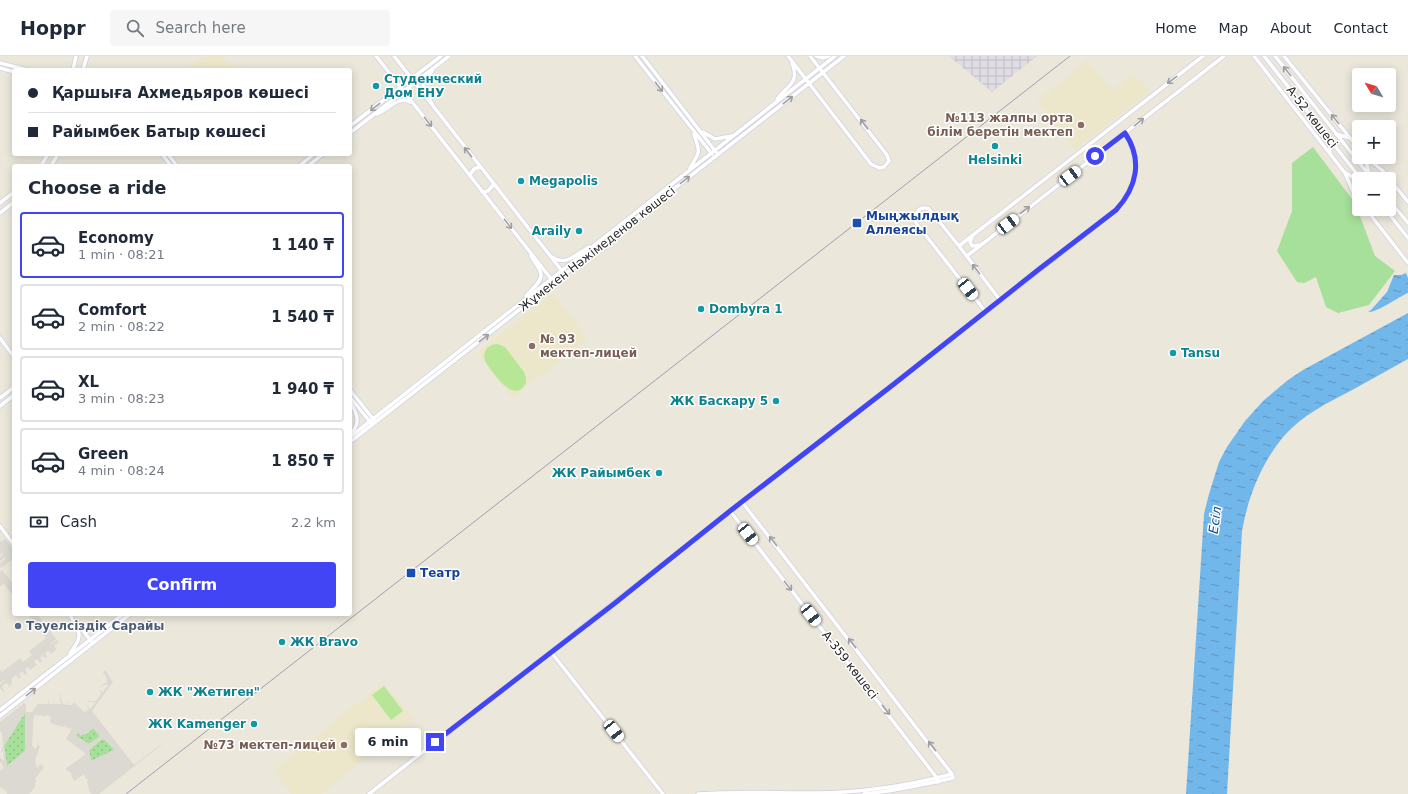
<!DOCTYPE html>
<html lang="en">
<head>
<meta charset="utf-8">
<style>
  body { margin:0; font-family:"DejaVu Sans",sans-serif; background:#f6f6f7; color:#1f2937; height:100vh; display:flex; flex-direction:column; font-size:15px; white-space:nowrap }
  * { box-sizing:border-box; margin:0 }
  p { font-size:13px; color:#747a83 }
  .icon { flex:none; width:22px; height:22px; fill:none; stroke:currentColor; stroke-width:2; stroke-linecap:round; stroke-linejoin:round }
  .map { position:relative; flex:1; overflow:hidden }
  .drawer { position:absolute; left:12px; top:108px; width:340px; height:452px; display:flex; flex-direction:column; background:#fff; border-radius:4px; box-shadow:0 2px 10px #0003 }
  .drawer>* { flex:none }
  .top-card { position:absolute; left:12px; top:12px; width:340px; height:88px; border-radius:4px; box-shadow:0 2px 10px #0003; display:grid; align-content:center; height:88px; padding:0 16px; background:#fff }
  .needle { width:26px; rotate:308deg }
  .tools { position:absolute; left:1352px; top:12px; display:grid; gap:8px }
  .tools a { display:grid; place-items:center; width:44px; height:44px; border-radius:4px; background:#fff; box-shadow:0 2px 10px #0003; font-size:20px }
  .end { position:absolute; width:18px; height:18px; margin:-9px; border:5px solid #4145f3; background:#fff; box-shadow:0 0 0 2px #fff }
  .from { border-radius:50% }
  .bubble { position:absolute; height:28px; border-radius:4px; background:#fff; box-shadow:0 2px 10px #0003; font-size:13px; font-weight:700; line-height:28px; text-align:center }
  .car { position:absolute; width:12px; height:24px; margin:-12px -6px; border-radius:5px; box-shadow:0 0 3px 1px #0007; background:linear-gradient(#fff 24%,#345 0 40%,#fff 0 76%,#345 0 86%,#fff 0) }
  .top-card b { display:flex; align-items:center; gap:14px; height:38px; font-size:15px }
  .top-card b+b { border-top:1px solid #e0e1e3 }
  .top-card i { width:10px; height:10px; background:#1f2937 }
  ul { padding:0; list-style:none }
  li { display:flex; align-items:center; gap:12px; height:66px; margin:0 8px 6px; padding:0 8px; border:2px solid #e0e1e3; border-radius:4px }
  li div { flex:1 }
  li b { display:block; font-size:15px }
  li em { font-style:normal; font-weight:700 }
  li.current { border-color:#4145f3 }
  li>.icon { width:36px; height:36px; stroke-width:1.5 }
  h2 { padding:0 16px; font-size:18px; line-height:48px }
  .pay { display:flex; align-items:center; gap:10px; height:44px; padding:0 16px; font-size:15px }
  .pay p { margin-inline-start:auto }
  .button { display:flex; gap:8px; margin-top:auto; padding:8px 16px }
  .button a { flex:1; height:46px; border-radius:4px; background:#4145f3; color:#fff; font-size:16px; font-weight:700; line-height:46px; text-align:center }
  header { display:flex; align-items:center; gap:24px; box-sizing:border-box; height:56px; padding:0 20px; background:#fff; border-bottom:1px solid #e0e1e3 }
  header strong { font-size:19px }
  nav { display:flex; gap:22px; margin-inline-start:auto; font-size:14px }
  .search { width:280px; height:36px; background:#f6f6f7; display:flex; align-items:center; gap:10px; box-sizing:border-box; padding:0 14px; border-radius:4px; color:#747a83; font-size:15px }
  .map>svg:first-child { display:block }
</style>
</head>
<body>
<header>
<strong>Hoppr</strong>
<div class="search"><svg class="icon" aria-label="search" viewBox="0 0 24 24"><circle cx="10" cy="10" r="6"/><path d="M15 15l6 6"/></svg>Search here</div>
<nav><a>Home</a><a>Map</a><a>About</a><a>Contact</a></nav>
</header>
<div class="map">
<svg width="1408" height="738" viewBox="0 0 1408 738">
  <defs>
    <pattern id="industrial-grid" width="8" height="8" patternUnits="userSpaceOnUse"><rect width="8" height="8" fill="#dfdce4"/><path d="M0 4h8M4 0v8" fill="none" stroke="#bfbdc4"/></pattern>
    <pattern id="grass-dots" width="8" height="8" patternUnits="userSpaceOnUse"><rect width="8" height="8" fill="#a6e09a"/><path d="M2 2h.1M6 6h.1" fill="none" stroke="#8fc085" stroke-width="1.8" stroke-linecap="round"/></pattern>
    <pattern id="water-ripples" width="26" height="14" patternUnits="userSpaceOnUse"><rect width="26" height="14" fill="#72b7ea"/><path d="M2 4q2-2 4 0t4 0M15 11q2-2 4 0t4 0" fill="none" stroke="#5e95be"/></pattern>
  </defs>
  <rect width="100%" height="100%" fill="#ebe7db"/>
  <polygon fill="url(#industrial-grid)" points="949,0 1037,0 992,36"/>
  <g fill="#ece7cb">
    <polygon points="204,0 223,0 234,14 191,14 189,12"/>
    <polygon points="1087,4 1112,34 1132,19 1137,26 1140,23 1150,35 1075,94 1037,45"/>
    <polygon points="553,237 588,283 512,342 477,296"/>
    <polygon points="383,627 414,664 321,738 291,738 273,714"/>
  </g>
  <g fill="url(#grass-dots)">
    <polygon points="25,656 25,695 7,710 4,690"/>
    <polygon points="93,672 100,680 89,688 76,680 78,677 81,679 84,677 85,679"/>
    <polygon points="102,683 104,683 115,694 91,705 89,694"/>
  </g>
  <polygon fill="#a6e09a" points="1313,91 1355,147 1375,200 1395,215 1369,249 1338,257 1326,251 1316,221 1304,227 1297,226 1277,195 1292,155 1292,107"/>
  <g fill="#b7e796">
    <path d="M498,288l7,3 19,25 2,6v5c-12,23 -34,-11 -41,-22 -3,-10 3,-17 13,-17z"/>
    <polygon points="384,630 403,655 391,664 372,639"/>
  </g>
  <g fill="#dbd9d2" fill-rule="evenodd">
    <polygon points="5,483 14,494 14,502 5,509 5,511 4,510 0,512 0,507 6,502 5,501 0,505 0,501 3,498 2,497 0,499 0,486"/>
    <polygon points="2,514 14,529 14,541 4,528 0,530 0,515"/>
    <polygon points="28,558 37,558 56,583 49,589 57,584 59,586 54,590 57,593 51,598 48,595 45,597 47,601 45,602 42,599 40,602 42,605 40,607 37,603 34,606 37,609 30,614 28,611 25,613 27,617 25,619 22,615 19,618 21,621 19,623 16,619 12,622 12,628 9,631 8,628 6,627 2,630 4,635 3,636 0,632 0,629 7,622 0,627 0,614 2,616 20,602 23,606 32,599 29,595 46,582"/>
    <path d="M105,614l8,12 -21,29 42,54 27,-21v1l-62,49h-7l-2,-1 -3,-12 1,-2h-2l-2,-5 -10,7 -3,-5 1,-2 -7,-5 21,-15 -3,-2 1,-2 -2,1 -16,-12 6,-10 -7,-2v-2l-2,2 -13,-4 1,-7h-3v-2l-2,2 -12,-1 -2,30 3,5 3,-5 2,1 -5,15 2,7 3,-4 4,3 -9,12 1,1 -1,6h1l-7,8h-22l-1,-3 -6,-4v-16l4,-3 -4,-7v-4l4,4 -1,-11 -3,4 3,-7 -1,-16 -2,1v-10l24,-19 2,2v7h6l6,-8h10v-5l1,5h12l-3,-13 5,13 5,1 -1,-5 2,5h3l2,-3 10,10 5,-2 -3,-6 4,5 6,-7h-8v-1h8l6,-8 -5,-4 6,3 5,-7 -1,-1 -10,4 10,-6 -1,-6 -3,-3zM25,657v38l-18,15 -3,-20zM93,672l7,8 -11,8 -13,-8 2,-3 3,3 3,-3 1,2zM102,683l3,1 9,10 -23,11 -2,-11z"/>
  </g>
  <g fill="url(#water-ripples)">
    <path d="M1406,217l2,5v15c-10,4 -31,20 -40,19l3,-2 16,-18 7,-17h7z"/>
    <path d="M1408,257v46c-18,10 -36,20 -54,30 -25,13 -52,26 -71,48 -22,27 -35,60 -41,94l-15,263h-41l18,-280 5,-20 10,-32 8,-15 18,-26 18,-20 25,-21 15,-10z"/>
  </g>
  <g fill="none" stroke-linecap="round" stroke-linejoin="round">
    <g stroke="#d1d1e2" stroke-width="5">
      <g id="secondary">
        <polyline points="376,0 552,224"/>
        <polyline points="394,0 562,215"/>
        <polyline points="635,0 712,98"/>
        <polyline points="642,0 716,96"/>
        <polyline points="788,0 871,108 879,112 884,111 889,105 887,99 810,0"/>
        <polyline points="816,0 824,2 829,0"/>
        <polyline points="1254,0 1345,117 1354,138 1359,144"/>
        <polyline points="1264,0 1361,123"/>
        <polyline points="1275,0 1372,123"/>
        <polyline points="1284,0 1359,93"/>
        <polyline points="0,7 28,14"/>
        <polyline points="0,12 14,16"/>
        <polyline points="73,14 76,0"/>
        <polyline points="83,14 87,0"/>
        <polyline points="432,15 423,28 425,34 432,48"/>
        <path d="M777,43c11,-14 23,-16 15,-36"/>
        <path d="M377,58c11,-4 22,-19 33,-12"/>
        <polyline points="350,70 441,0"/>
        <polyline points="703,76 715,83 732,80"/>
        <polyline points="350,77 449,0"/>
        <polyline points="1336,78 1350,82"/>
        <polyline points="1330,97 1330,84"/>
        <polyline points="162,98 171,110"/>
        <polyline points="168,98 177,110"/>
        <polyline points="1365,101 1369,118"/>
        <polyline points="1366,101 1383,115 1408,146"/>
        <polyline points="41,110 48,98"/>
        <polyline points="51,110 58,98"/>
        <polyline points="299,110 314,98"/>
        <polyline points="308,110 323,98"/>
        <path d="M690,112c11,-18 10,-15 4,-34"/>
        <polyline points="1346,117 1359,125"/>
        <polyline points="470,119 474,113 480,111"/>
        <polyline points="1381,123 1384,121 1388,122"/>
        <polyline points="482,136 488,135 494,128"/>
        <polyline points="1389,144 1408,167"/>
        <polyline points="0,147 14,136"/>
        <polyline points="1366,153 1408,207"/>
        <polyline points="1385,153 1408,182"/>
        <polyline points="0,157 14,146"/>
        <polyline points="972,181 970,186 972,190 979,189"/>
        <polyline points="959,190 1203,0"/>
        <polyline points="967,200 1224,0"/>
        <path d="M552,201c14,10 25,-4 37,-10"/>
        <path d="M526,240c4,-5 16,-14 15,-22 -1,-6 -7,-12 -10,-18"/>
        <path d="M985,255l-69,-88c-1,-10 2,-18 13,-14l30,37 41,54"/>
        <polyline points="0,282 14,301"/>
        <polyline points="350,334 374,364"/>
        <polyline points="350,341 371,367"/>
        <polyline points="0,342 14,331"/>
        <path d="M350,345c6,11 12,22 1,32"/>
        <polyline points="0,350 14,339"/>
        <polyline points="350,381 835,0"/>
        <polyline points="350,386 844,0"/>
        <path d="M742,446l210,272 1,4c-30,7 -59,13 -89,16"/>
        <polyline points="730,455 937,722 938,726"/>
        <polyline points="0,470 14,489"/>
        <polyline points="76,566 91,585"/>
        <polyline points="551,596 663,738"/>
        <path d="M70,597c14,-17 10,-21 0,-38"/>
        <polyline points="0,654 123,558"/>
        <polyline points="0,660 130,558"/>
        <path d="M369,738l747,-584c21,-23 27,-50 9,-77"/>
        <path d="M698,738c39,-3 77,-1 116,-1 47,0 93,-7 138,-19"/>
      </g>
    </g>
    <use href="#secondary" stroke="#fff" stroke-width="3.5"/>
    <polyline stroke="#9f9fb3" stroke-width="1" points="126,738 1070,0"/>
  </g>
  <defs><path id="oneway-shaft" d="M-6 0H5M1.5-3L5.5 0L1.5 3" fill="none" stroke-width="1.6" stroke-linecap="round" stroke-linejoin="round"/></defs>
  <g stroke="#9f9f9f">
    <use href="#oneway-shaft" transform="translate(1287 15) rotate(-128)"/>
    <use href="#oneway-shaft" transform="translate(1172 24) rotate(143)"/>
    <use href="#oneway-shaft" transform="translate(659 31) rotate(52)"/>
    <use href="#oneway-shaft" transform="translate(788 44) rotate(-38)"/>
    <use href="#oneway-shaft" transform="translate(375 51) rotate(142)"/>
    <use href="#oneway-shaft" transform="translate(1335 63) rotate(-129)"/>
    <use href="#oneway-shaft" transform="translate(428 66) rotate(52)"/>
    <use href="#oneway-shaft" transform="translate(1139 66) rotate(-39)"/>
    <use href="#oneway-shaft" transform="translate(864 68) rotate(-127)"/>
    <use href="#oneway-shaft" transform="translate(468 96) rotate(-128)"/>
    <use href="#oneway-shaft" transform="translate(685 124) rotate(-38)"/>
    <use href="#oneway-shaft" transform="translate(1025 154) rotate(-37)"/>
    <use href="#oneway-shaft" transform="translate(508 168) rotate(52)"/>
    <use href="#oneway-shaft" transform="translate(976 213) rotate(-127)"/>
    <use href="#oneway-shaft" transform="translate(484 282) rotate(-38)"/>
    <use href="#oneway-shaft" transform="translate(773 485) rotate(-128)"/>
    <use href="#oneway-shaft" transform="translate(788 530) rotate(52)"/>
    <use href="#oneway-shaft" transform="translate(852 587) rotate(-128)"/>
    <use href="#oneway-shaft" transform="translate(31 636) rotate(-38)"/>
    <use href="#oneway-shaft" transform="translate(886 654) rotate(52)"/>
    <use href="#oneway-shaft" transform="translate(932 690) rotate(-128)"/>
  </g>
  <g fill="none" stroke-linecap="round" stroke-linejoin="round">
    <path stroke="#4145f3" stroke-width="5" d="M435,686l180,-139 115,-92 164,-127 144,-114 78,-60c21,-23 27,-50 9,-77l-30,23"/>
  </g>
  <g fill="#0f9aa8" stroke="#fff" stroke-width="1.5">
    <circle cx="376" cy="30" r="4"/>
    <circle cx="995" cy="90" r="4"/>
    <circle cx="521" cy="125" r="4"/>
    <circle cx="579" cy="175" r="4"/>
    <circle cx="701" cy="253" r="4"/>
    <circle cx="1173" cy="297" r="4"/>
    <circle cx="776" cy="345" r="4"/>
    <circle cx="659" cy="417" r="4"/>
    <circle cx="282" cy="586" r="4"/>
    <circle cx="150" cy="636" r="4"/>
    <circle cx="254" cy="668" r="4"/>
  </g>
  <g fill="#8d6e63" stroke="#fff" stroke-width="1.5">
    <circle cx="1081" cy="69" r="4"/>
    <circle cx="532" cy="290" r="4"/>
    <circle cx="344" cy="689" r="4"/>
  </g>
  <g fill="#1a4fb4" stroke="#fff" stroke-width="1.5">
    <rect x="852" y="162" width="10" height="10" rx="2"/>
    <rect x="406" y="512" width="10" height="10" rx="2"/>
  </g>
  <circle fill="#5c6f8a" stroke="#fff" stroke-width="1.5" cx="18" cy="570" r="4"/>
  <g text-anchor="middle" dominant-baseline="central" stroke-width="3" stroke-linejoin="round" paint-order="stroke">
    <g font-size="12" font-weight="bold" fill="#0d838f" stroke="#fff" text-anchor="start">
      <text x="384" y="23">Студенческий<tspan x="384" dy="14">Дом ЕНУ</tspan></text>
      <text x="995" y="104" text-anchor="middle">Helsinki</text>
      <text x="529" y="125">Megapolis</text>
      <text x="571" y="175" text-anchor="end">Araily</text>
      <text x="709" y="253">Dombyra 1</text>
      <text x="1181" y="297">Tansu</text>
      <text x="768" y="345" text-anchor="end">ЖК Баскару 5</text>
      <text x="651" y="417" text-anchor="end">ЖК Райымбек</text>
      <text x="290" y="586">ЖК Bravo</text>
      <text x="158" y="636">ЖК "Жетиген"</text>
      <text x="246" y="668" text-anchor="end">ЖК Kamenger</text>
    </g>
    <g font-size="12" fill="#292929" stroke="#fff">
      <text transform="translate(1312 61) rotate(52)">А-52 көшесі</text>
      <text transform="translate(597 193) rotate(-38)">Жұмекен Нәжімеденов көшесі</text>
      <text transform="translate(850 609) rotate(52)">А-359 көшесі</text>
    </g>
    <g font-size="12" font-weight="bold" fill="#785e54" stroke="#fff" text-anchor="end">
      <text x="1073" y="62">№113 жалпы орта<tspan x="1073" dy="14">білім беретін мектеп</tspan></text>
      <text x="540" y="283" text-anchor="start">№ 93<tspan x="540" dy="14">мектеп-лицей</tspan></text>
      <text x="336" y="689">№73 мектеп-лицей</text>
    </g>
    <g font-size="12" font-weight="bold" fill="#164399" stroke="#fff" text-anchor="start">
      <text x="866" y="160">Мыңжылдық<tspan x="866" dy="14">Аллеясы</tspan></text>
      <text x="420" y="517">Театр</text>
    </g>
    <g font-size="12" font-weight="bold" fill="#4e5e75" stroke="#fff" text-anchor="start">
      <text x="26" y="570">Тәуелсіздік Сарайы</text>
    </g>
    <g font-size="13" font-style="italic" fill="#125394" stroke="#fff">
      <text transform="translate(1215 464) rotate(-82)">Есіл</text>
    </g>
  </g>
</svg>
<div class="tools">
<a><svg class="needle" viewBox="-14 -14 28 28"><path d="M0-13l5 13h-10z" fill="#e53935"/><path d="M0 13l5-13h-10z" fill="#747a83"/></svg></a>
<a>+</a>
<a>−</a>
</div>
<i class="end from" style="left:1095px;top:100px"></i>
<i class="end" style="left:435px;top:686px"></i>
<div class="bubble" style="left:355px;top:672px;width:66px">6 min</div>
<i class="car" style="left:1070px;top:120px;rotate:53deg"></i>
<i class="car" style="left:1008px;top:168px;rotate:53deg"></i>
<i class="car" style="left:968px;top:233px;rotate:142deg"></i>
<i class="car" style="left:748px;top:478px;rotate:142deg"></i>
<i class="car" style="left:811px;top:559px;rotate:142deg"></i>
<i class="car" style="left:614px;top:675px;rotate:142deg"></i>
<div class="top-card">
<b><i class="from"></i>Қаршыға Ахмедьяров көшесі</b>
<b><i></i>Райымбек Батыр көшесі</b>
</div>
<section class="drawer">
<h2>Choose a ride</h2>
<ul>
<li class="current"><svg class="icon" aria-label="car" viewBox="0 0 24 24"><path d="M5 17H2v-5l4-1 3-4h7l3 4 3 1v5h-3M9 17h6M6 11h13"/><circle cx="7" cy="17" r="2"/><circle cx="17" cy="17" r="2"/></svg><div><b>Economy</b><p>1 min · 08:21</p></div><em>1 140 ₸</em></li>
<li><svg class="icon" aria-label="car" viewBox="0 0 24 24"><path d="M5 17H2v-5l4-1 3-4h7l3 4 3 1v5h-3M9 17h6M6 11h13"/><circle cx="7" cy="17" r="2"/><circle cx="17" cy="17" r="2"/></svg><div><b>Comfort</b><p>2 min · 08:22</p></div><em>1 540 ₸</em></li>
<li><svg class="icon" aria-label="car" viewBox="0 0 24 24"><path d="M5 17H2v-5l4-1 3-4h7l3 4 3 1v5h-3M9 17h6M6 11h13"/><circle cx="7" cy="17" r="2"/><circle cx="17" cy="17" r="2"/></svg><div><b>XL</b><p>3 min · 08:23</p></div><em>1 940 ₸</em></li>
<li><svg class="icon" aria-label="car" viewBox="0 0 24 24"><path d="M5 17H2v-5l4-1 3-4h7l3 4 3 1v5h-3M9 17h6M6 11h13"/><circle cx="7" cy="17" r="2"/><circle cx="17" cy="17" r="2"/></svg><div><b>Green</b><p>4 min · 08:24</p></div><em>1 850 ₸</em></li>
</ul>
<div class="pay"><svg class="icon" aria-label="cash" viewBox="0 0 24 24"><path d="M3 7h18v10H3z"/><circle cx="12" cy="12" r="2"/></svg>Cash<p>2.2 km</p></div>
<div class="button"><a>Confirm</a></div>
</section>
</div>
</body>
</html>
